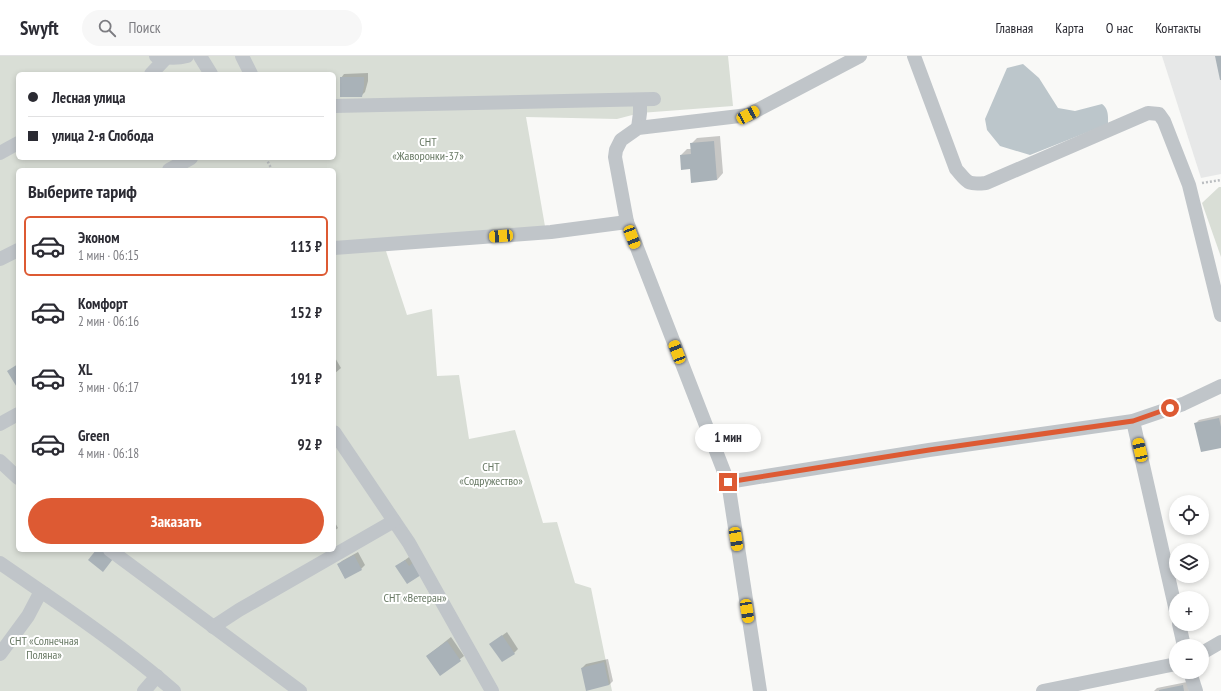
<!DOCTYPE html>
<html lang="ru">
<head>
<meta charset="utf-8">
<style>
  body { margin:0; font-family:"PT Sans Narrow",sans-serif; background:#f7f7f7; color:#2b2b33; height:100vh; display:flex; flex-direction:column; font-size:15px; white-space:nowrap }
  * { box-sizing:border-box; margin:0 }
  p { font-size:13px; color:#7c7c81 }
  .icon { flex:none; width:22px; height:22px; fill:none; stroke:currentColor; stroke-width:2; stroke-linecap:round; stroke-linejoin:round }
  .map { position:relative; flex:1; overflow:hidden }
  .side { position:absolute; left:16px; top:112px; width:320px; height:384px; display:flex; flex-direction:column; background:#fff; border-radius:6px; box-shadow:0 2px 6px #0003 }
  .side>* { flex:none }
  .guide { position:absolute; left:16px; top:16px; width:320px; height:88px; border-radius:6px; box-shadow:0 2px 6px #0003; display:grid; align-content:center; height:88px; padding:0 12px; background:#fff }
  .fabs { position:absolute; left:1169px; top:439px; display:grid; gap:8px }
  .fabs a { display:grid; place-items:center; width:40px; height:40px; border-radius:50%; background:#fff; box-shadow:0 2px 6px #0003; font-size:20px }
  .end { position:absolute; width:18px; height:18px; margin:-9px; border:5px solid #dd5a33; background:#fff; box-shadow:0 0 0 2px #fff }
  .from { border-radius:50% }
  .bubble { position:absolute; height:28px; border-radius:14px; background:#fff; box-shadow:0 2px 6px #0003; font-size:13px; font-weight:800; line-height:28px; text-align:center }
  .car { position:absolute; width:12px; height:24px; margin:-12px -6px; border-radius:5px; box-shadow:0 0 3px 1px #0007; background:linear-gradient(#f5c518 24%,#345 0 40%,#f5c518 0 76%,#345 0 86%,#f5c518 0) }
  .guide b { display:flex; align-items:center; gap:14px; height:38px; font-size:15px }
  .guide b+b { border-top:1px solid #e1e1e2 }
  .guide i { width:10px; height:10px; background:#2b2b33 }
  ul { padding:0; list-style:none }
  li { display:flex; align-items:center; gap:12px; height:60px; margin:0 8px 6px; padding:0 4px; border:2px solid transparent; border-radius:6px }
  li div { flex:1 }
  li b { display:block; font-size:15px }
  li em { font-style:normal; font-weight:800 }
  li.on { border-color:#dd5a33 }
  li>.icon { width:36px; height:36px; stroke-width:1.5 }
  h2 { padding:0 12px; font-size:18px; line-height:48px }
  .primary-button { display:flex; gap:8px; margin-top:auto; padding:8px 12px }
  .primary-button a { flex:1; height:46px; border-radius:24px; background:#dd5a33; color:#fff; font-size:16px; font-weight:800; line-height:46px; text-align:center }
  header { display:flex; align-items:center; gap:24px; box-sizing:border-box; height:56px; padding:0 20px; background:#fff; border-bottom:1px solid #e1e1e2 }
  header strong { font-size:19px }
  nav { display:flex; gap:22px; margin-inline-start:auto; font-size:14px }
  .search { width:280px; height:36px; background:#f7f7f7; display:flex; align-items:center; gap:10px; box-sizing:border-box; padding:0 14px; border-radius:22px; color:#7c7c81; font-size:15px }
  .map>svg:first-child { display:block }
</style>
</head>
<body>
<header>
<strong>Swyft</strong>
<div class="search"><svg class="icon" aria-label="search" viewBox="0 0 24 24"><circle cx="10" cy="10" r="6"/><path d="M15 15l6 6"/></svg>Поиск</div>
<nav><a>Главная</a><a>Карта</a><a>О нас</a><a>Контакты</a></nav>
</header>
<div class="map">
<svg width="1221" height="635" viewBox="0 0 1221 635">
  <rect width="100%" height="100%" fill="#f9f9f7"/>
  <polygon fill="#e7e8e8" points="1162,0 1221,0 1221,118 1201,122"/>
  <g fill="#d9ded6" fill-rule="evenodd">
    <path d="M0,0h728l5,50 -93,7 -23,6 -91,-2 20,115 -162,13 23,70 25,-6 5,67 22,-1 10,64 46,-9 28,93 14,-1 18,61 16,5 21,103h-612zM18,18h316v84h-316zM18,114h316v380h-316z"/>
    <polygon points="1219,131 1221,131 1221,201 1202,147"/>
  </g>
  <path fill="#bcc6cb" d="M1023,8l16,14 19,30 17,3 27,-7c7,5 6,13 6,20l-78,31 -30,-9 -13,-16 -2,-11 22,-51z"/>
  <g fill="#0003">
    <polygon points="368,17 368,25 365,36 361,40 341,22 344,18"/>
    <polygon points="720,80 723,117 717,124 691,112 681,99 687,93 691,93 691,88 697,82"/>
    <polygon points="334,300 341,312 334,318"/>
    <polygon points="1221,359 1221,391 1195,368 1199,364"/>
    <polygon points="334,465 338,472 334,475"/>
    <polygon points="358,496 365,509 361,513 345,522 338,509 342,505"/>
    <polygon points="409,501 424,514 397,510"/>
    <polygon points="507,576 518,593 514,597 491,588"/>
    <polygon points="451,581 464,600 440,619 427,600"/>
    <polygon points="608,603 613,625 609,629 582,612 586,608"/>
    <polygon points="1187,626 1189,635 1154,635 1157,632"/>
  </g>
  <g fill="#a9b2b8">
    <polygon points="1215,0 1221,0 1221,24 1220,24"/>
    <polygon points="340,21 364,21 364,30 362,41 340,41"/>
    <polygon points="714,85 717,124 691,127 690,113 681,114 680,99 691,98 690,87"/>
    <polygon points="18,308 18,333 7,315"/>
    <polygon points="1219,362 1221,371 1221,392 1201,396 1194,367"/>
    <polygon points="96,494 102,494 113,503 103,516 88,504"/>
    <polygon points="354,499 362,514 345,523 337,508"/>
    <polygon points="405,504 409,510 413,507 421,519 407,528 395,510"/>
    <polygon points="502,579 515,598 502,606 489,588"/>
    <polygon points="447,585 461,605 440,620 426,600"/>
    <polygon points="604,606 609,629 586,635 581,612"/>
    <polygon points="1183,629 1184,635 1159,635 1159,634"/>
  </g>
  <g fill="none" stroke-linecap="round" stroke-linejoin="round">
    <g stroke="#bbbec1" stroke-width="2.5" stroke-dasharray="2 2" stroke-linecap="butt">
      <polyline points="266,102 272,114"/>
      <polyline points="1202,127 1221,124"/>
    </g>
    <g stroke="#c0c5c9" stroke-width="14">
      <path d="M156,0c11,2 20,3 31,0"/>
      <polyline points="200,0 211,18"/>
      <polyline points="242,0 251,18"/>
      <path d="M914,0l42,113c12,14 11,16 30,14l162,-70 11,1 5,7 25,64 32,130"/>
      <polyline points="151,18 166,2"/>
      <polyline points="334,50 654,43"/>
      <polyline points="638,72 640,57 640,44"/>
      <polyline points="0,97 18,87"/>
      <polyline points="169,114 191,102"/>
      <polyline points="334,192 551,176 627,166"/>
      <polyline points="0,203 18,194"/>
      <polyline points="1133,365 1176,555"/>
      <polyline points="0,368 18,358"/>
      <polyline points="334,376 409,487 492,635"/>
      <polyline points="0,405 18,422"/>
      <polyline points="728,426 929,394 1133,365 1183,348 1221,330"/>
      <polyline points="110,494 300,635"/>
      <polyline points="0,507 45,538 39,539 28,560 0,598"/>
      <path d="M45,538c44,30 88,61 129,97"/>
      <polyline points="1179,568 1184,590"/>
      <polyline points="213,571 239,554 394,465"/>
      <polyline points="1202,597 1221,586"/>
      <polyline points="1190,616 1196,635"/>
      <polyline points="144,635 157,620"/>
      <polyline points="760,635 728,426 627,166 615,101 616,94 621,84 638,72 748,59 860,0"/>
      <polyline points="1043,635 1176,608"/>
    </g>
  </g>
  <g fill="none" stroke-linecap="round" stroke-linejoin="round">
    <polyline stroke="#dd5a33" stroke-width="5" points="728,426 929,394 1133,365 1170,352"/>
  </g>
  <g text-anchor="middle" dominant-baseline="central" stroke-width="4" stroke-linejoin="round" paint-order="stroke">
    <g font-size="12" fill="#687964" stroke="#fff">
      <text x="428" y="85">СНТ<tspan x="428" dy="14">«Жаворонки-37»</tspan></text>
      <text x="491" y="410">СНТ<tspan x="491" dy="14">«Содружество»</tspan></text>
      <text x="415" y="541">СНТ «Ветеран»</text>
      <text x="44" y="584">СНТ «Солнечная<tspan x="44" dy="14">Поляна»</tspan></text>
    </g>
  </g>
</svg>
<div class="fabs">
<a><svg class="icon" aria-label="locate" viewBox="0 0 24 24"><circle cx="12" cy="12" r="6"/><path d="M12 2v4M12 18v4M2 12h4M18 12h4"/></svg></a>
<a><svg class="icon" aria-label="layers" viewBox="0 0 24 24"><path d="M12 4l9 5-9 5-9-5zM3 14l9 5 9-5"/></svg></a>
<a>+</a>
<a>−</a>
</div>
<i class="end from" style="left:1170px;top:352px"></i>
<i class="end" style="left:728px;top:426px"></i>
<div class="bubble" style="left:695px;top:368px;width:66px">1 мин</div>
<i class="car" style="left:748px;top:59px;rotate:62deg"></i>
<i class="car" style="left:501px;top:180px;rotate:266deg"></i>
<i class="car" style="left:632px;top:181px;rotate:159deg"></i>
<i class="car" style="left:677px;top:296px;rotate:339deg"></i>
<i class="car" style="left:1140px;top:394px;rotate:347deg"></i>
<i class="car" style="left:736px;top:483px;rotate:171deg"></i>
<i class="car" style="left:747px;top:555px;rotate:171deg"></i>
<div class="guide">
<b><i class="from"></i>Лесная улица</b>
<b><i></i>улица 2-я Слобода</b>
</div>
<section class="side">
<h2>Выберите тариф</h2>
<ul>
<li class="on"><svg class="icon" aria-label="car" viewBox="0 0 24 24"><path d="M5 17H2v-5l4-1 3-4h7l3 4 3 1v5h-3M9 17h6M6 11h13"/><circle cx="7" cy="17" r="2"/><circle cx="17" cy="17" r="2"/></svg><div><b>Эконом</b><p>1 мин · 06:15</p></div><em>113 ₽</em></li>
<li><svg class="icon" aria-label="car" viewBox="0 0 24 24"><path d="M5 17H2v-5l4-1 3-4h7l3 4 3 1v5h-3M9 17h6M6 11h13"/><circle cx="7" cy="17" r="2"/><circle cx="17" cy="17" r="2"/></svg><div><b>Комфорт</b><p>2 мин · 06:16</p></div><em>152 ₽</em></li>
<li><svg class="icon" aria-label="car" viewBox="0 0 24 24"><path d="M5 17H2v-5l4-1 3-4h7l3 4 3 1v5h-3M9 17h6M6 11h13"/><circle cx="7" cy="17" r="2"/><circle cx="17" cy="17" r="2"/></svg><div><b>XL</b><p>3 мин · 06:17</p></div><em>191 ₽</em></li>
<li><svg class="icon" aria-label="car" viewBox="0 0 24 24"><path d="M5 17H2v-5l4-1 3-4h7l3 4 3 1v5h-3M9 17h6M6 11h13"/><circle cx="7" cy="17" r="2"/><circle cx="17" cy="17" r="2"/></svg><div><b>Green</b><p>4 мин · 06:18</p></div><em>92 ₽</em></li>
</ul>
<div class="primary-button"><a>Заказать</a></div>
</section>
</div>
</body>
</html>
